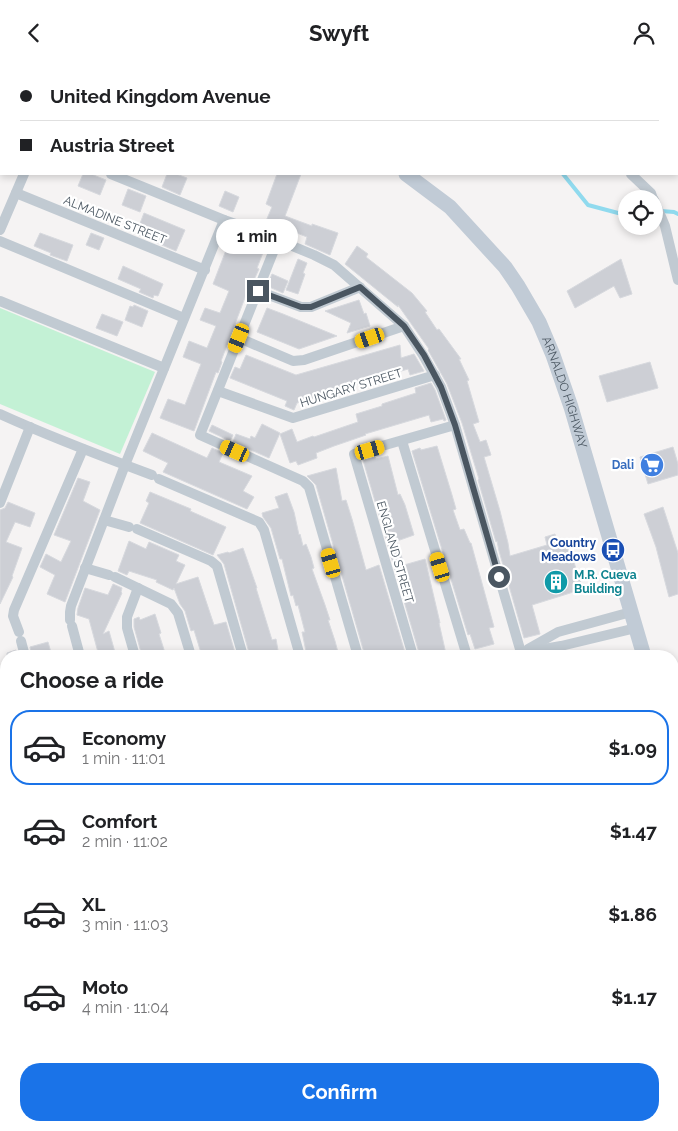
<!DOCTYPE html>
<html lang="en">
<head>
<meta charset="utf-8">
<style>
  body { margin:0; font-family:Raleway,sans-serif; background:#f2f2f2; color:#202124; height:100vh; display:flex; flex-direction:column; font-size:19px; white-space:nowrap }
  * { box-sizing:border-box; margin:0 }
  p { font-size:16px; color:#757577 }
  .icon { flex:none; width:28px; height:28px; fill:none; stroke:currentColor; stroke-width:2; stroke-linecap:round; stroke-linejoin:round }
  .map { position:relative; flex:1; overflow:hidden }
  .details { position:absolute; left:0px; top:585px; width:679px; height:481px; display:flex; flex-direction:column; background:#fff; border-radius:20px 20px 0 0; box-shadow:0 2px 8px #0003 }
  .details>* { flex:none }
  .banner { position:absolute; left:0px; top:0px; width:679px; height:110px; box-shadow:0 2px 8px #0003; display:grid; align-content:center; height:110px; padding:0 20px; background:#fff }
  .buttons { position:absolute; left:618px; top:125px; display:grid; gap:10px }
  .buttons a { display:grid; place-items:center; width:45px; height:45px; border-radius:50%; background:#fff; box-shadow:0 2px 8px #0003; font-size:25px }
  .end { position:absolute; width:22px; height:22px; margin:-11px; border:6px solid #4a5661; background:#fff; box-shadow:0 0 0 2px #fff }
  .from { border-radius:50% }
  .bubble { position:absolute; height:35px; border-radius:18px; background:#fff; box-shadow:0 2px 8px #0003; font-size:16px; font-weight:700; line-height:35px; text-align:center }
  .car { position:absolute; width:15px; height:30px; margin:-15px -8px; border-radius:6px; box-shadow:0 0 4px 1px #0007; background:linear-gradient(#f5c518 24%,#345 0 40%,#f5c518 0 76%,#345 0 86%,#f5c518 0) }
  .banner b { display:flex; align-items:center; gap:18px; height:48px; font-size:19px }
  .banner b+b { border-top:1px solid #e0e0e0 }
  .banner i { width:12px; height:12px; background:#202124 }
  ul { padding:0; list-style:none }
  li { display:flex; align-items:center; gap:15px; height:75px; margin:0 10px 8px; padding:0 10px; border:2px solid transparent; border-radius:20px }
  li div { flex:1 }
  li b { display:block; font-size:19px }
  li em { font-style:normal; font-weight:700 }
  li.selected { border-color:#1a73e8 }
  li>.icon { width:45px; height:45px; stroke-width:1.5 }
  h2 { padding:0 20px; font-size:22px; line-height:60px }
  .primary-button { display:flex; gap:10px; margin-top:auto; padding:10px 20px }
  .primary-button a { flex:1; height:58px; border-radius:20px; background:#1a73e8; color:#fff; font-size:20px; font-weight:700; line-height:58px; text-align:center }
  header { display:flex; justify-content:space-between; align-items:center; height:65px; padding:0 20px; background:#fff; font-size:22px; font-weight:700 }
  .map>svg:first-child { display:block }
</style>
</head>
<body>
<header><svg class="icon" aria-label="back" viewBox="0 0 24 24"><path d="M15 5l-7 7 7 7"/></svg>Swyft<svg class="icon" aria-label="person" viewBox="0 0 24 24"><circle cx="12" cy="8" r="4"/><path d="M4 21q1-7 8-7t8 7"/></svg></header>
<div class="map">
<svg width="678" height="1066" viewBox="0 0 678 1066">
  <rect width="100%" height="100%" fill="#f5f3f3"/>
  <polygon fill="#c3f1d5" points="0,243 155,307 120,389 0,339"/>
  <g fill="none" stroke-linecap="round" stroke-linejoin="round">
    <g stroke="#90daee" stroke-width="4">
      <polyline points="467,0 468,1"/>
      <polyline points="563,109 588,140 618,148 626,147"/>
      <polyline points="661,146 674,147 678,149"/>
    </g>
  </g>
  <g fill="#cdcfd5" stroke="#d7d9de">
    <polygon points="83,109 91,109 106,115 100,130 78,121"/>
    <polygon points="167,109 176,109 187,113 180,130 162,122"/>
    <polygon points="277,109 301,109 285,151 312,161 312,159 338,168 330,190 305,179 307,172 266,156 272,142 266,139"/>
    <polygon points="128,124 146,131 140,147 122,140"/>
    <polygon points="225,126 239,132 233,147 219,141"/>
    <polygon points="144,148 185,165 176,186 136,169"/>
    <polygon points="233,167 266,180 257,203 259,204 254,215 252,214 221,296 222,297 218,308 216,307 194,366 160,353 168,334 185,340 201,299 183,292 189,276 207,283 216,261 200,255 205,243 220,248 229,226 213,219"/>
    <polygon points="40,168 73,180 67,196 50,190 51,188 34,181"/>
    <polygon points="91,168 104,173 99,185 86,180"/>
    <polygon points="357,181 368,189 366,192 412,228 427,246 425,247 437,265 439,264 461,294 459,294 469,315 467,316 479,357 473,359 480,377 486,375 491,390 484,392 500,446 508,478 510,491 547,480 545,472 555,469 557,477 566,474 583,524 532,540 540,569 524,573 499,486 497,476 496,477 478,415 479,414 462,358 447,319 428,285 429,284 398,240 398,242 345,199"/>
    <polygon points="298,194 307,198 303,208 305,209 298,229 286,225"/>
    <polygon points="621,194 632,229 620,233 614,221 575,243 567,226"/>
    <polygon points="123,201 163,219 158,231 154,230 153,233 139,227 141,224 118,214"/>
    <polygon points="272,209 288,216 283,228 267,221"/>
    <polygon points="359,235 364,249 366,248 370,261 347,268 351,258 325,246"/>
    <polygon points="134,240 148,246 142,262 125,255 130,241 133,242"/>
    <polygon points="267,243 283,249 337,271 299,284 257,267"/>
    <polygon points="102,249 123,257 117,271 96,263"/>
    <polygon points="400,280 401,293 414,289 424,306 410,310 408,304 361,318 297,338 294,345 285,341 287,336 230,313 235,302 240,304 246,290 296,310"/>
    <polygon points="650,297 658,323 607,337 599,311"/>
    <polygon points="431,318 435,325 446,355 444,356 443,354 431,357 429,350 365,369 366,370 334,381 316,388 317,393 298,400 296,396 290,398 280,369 292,364 297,377 313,371 314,372 358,357 356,349 382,341 382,339 416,328 415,323"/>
    <polygon points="262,359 280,368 269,393 233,377 236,369 250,374 251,371 255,373"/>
    <polygon points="212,360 233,370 230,376 209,366"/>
    <polygon points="152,368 207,393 212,383 223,388 219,397 252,411 243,426 254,432 247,444 163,407 168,398 143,386"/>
    <polygon points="437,381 452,430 456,444 453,445 460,465 464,464 470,478 471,478 494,562 489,563 494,579 475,584 470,569 468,570 412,386 420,383 421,385"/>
    <polygon points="673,382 678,399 678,410 648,419 640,392"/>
    <polygon points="388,391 398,430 400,429 405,440 414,470 397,476 404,500 425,494 440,558 439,558 446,589 439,591 420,591 363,395 375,392 376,394"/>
    <polygon points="336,403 342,436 346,435 352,454 366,505 379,500 406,591 365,591 316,420 307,411"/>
    <polygon points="78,413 90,417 83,436 100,445 65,537 47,529 55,510 40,502 46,489 61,497 71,476 54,470"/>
    <polygon points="150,427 191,444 190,446 226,462 213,490 140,458 149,438 146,436"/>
    <polygon points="287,428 294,447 299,470 300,469 303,481 306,479 311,492 314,503 312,504 325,540 330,555 328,555 335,576 339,591 307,591 302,567 305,567 298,540 296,541 293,530 291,531 282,494 280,494 271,463 263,452 262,448 279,443 275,432"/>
    <polygon points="8,437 35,448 30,462 15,457 6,477 22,483 12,511 13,512 0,539 0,445 5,443"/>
    <polygon points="663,442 678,488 678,529 669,532 656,482 644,449"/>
    <polygon points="129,476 146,484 149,477 179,490 176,496 185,500 176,519 198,512 214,560 226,557 236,591 218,591 217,589 207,591 202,591 194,565 191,566 185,546 180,539 174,523 173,525 156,517 157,515 129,506 127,510 118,506"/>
    <polygon points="243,483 257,523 256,523 272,575 276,574 279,591 266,591 266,589 250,591 224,499 217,490 228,487 229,488"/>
    <polygon points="113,519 122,523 121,527 122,528 103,569 109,566 116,591 99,591 89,554 77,550 78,543 85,523 108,530"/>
    <polygon points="155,549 161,568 159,569 166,591 142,591 134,562 134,554 139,552 140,555"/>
    <polygon points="48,577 52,591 32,591 30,582"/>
    <polygon points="16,585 18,591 7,591 7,588"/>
  </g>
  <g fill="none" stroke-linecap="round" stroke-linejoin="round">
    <g stroke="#c1cad2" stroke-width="10">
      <polyline points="421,0 423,1"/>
      <polyline points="538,0 539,1"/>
      <polyline points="0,64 1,64"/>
      <polyline points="111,109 224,155 247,163"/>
      <polyline points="631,109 651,128 653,134"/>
      <polyline points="16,128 205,205"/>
      <polyline points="654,135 665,161 678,215"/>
      <polyline points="0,165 24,109"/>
      <polyline points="254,165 314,190 334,200 404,261 423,290 441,322 455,360 522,591"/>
      <polyline points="278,175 200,370 303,416 309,422 358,591"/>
      <polyline points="0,176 184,253"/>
      <polyline points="258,226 301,242 311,242 360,222"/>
      <polyline points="0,236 164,303"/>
      <polyline points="239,273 293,296 304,295 404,261"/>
      <polyline points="218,326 293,353 435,310"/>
      <path d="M0,349c50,23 101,42 152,61"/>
      <polyline points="402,376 467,591"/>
      <polyline points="159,414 259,457 264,465 300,591"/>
      <polyline points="0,438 30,362"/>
      <polyline points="104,455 129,462"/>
      <polyline points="137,464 211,496 217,501 243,591"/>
      <polyline points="85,503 109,510"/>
      <polyline points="115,512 171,539 178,548 191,591"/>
      <polyline points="70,555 70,547 71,541 125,400 224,155"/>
      <polyline points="72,561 80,591"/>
      <polyline points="19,567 13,551 14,545 83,384"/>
      <polyline points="21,576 25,591"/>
      <polyline points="528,584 558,567 631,547"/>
      <polyline points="135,591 127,563 127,552 138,523"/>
      <polyline points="413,591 354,389 455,360"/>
      <polyline points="513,591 521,588 561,581 636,563"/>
      <polyline points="0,682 6,696"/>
      <polyline points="127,1060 129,1066"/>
      <polyline points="178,1060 180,1066"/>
      <polyline points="376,1060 378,1066"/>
      <polyline points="474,1060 475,1066"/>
      <polyline points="620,1060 622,1066"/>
      <polyline points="62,1066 84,1060"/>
      <polyline points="311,1066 331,1060"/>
      <polyline points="578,1066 599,1060"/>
    </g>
    <g stroke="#c1cbd6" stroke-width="15">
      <polyline points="159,0 162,1"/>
      <path id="s1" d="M406,109l44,33 55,60 13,19 21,36 14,33 18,52 73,249"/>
      <polyline points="672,688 678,706"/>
    </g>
  </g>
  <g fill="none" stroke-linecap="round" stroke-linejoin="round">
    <polyline stroke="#4a5661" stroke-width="6" points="258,226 301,242 311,242 360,222 404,261 424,290 441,322 455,360 499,512"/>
  </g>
  <defs>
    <g id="supermarket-disc" transform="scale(1.25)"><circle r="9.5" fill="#3f7fe0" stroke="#fff"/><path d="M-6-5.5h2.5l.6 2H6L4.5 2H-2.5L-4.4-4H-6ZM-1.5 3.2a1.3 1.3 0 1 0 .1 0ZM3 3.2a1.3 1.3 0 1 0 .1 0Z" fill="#fff"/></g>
    <g id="bus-disc" transform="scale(1.25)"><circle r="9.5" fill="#1a4fb4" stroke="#fff"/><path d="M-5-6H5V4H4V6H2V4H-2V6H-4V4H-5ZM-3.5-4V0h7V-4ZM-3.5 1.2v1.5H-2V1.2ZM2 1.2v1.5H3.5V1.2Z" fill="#fff"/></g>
    <g id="building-disc" transform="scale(1.25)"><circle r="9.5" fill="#0f9aa8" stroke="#fff"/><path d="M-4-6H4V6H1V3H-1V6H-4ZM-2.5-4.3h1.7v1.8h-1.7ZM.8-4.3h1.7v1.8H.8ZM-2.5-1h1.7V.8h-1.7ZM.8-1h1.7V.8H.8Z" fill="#fff"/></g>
  </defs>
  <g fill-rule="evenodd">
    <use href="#supermarket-disc" x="652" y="400"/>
    <use href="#bus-disc" x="613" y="485"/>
    <use href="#building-disc" x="556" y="517"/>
  </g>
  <g text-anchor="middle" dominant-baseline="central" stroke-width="4.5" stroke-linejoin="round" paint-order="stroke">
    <g font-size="12" fill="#4a5661" stroke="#fff">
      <text transform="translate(115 155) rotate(22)">ALMADINE STREET</text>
      <text transform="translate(351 323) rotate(-17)">HUNGARY STREET</text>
      <text stroke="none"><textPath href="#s1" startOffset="276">ARNALDO HIGHWAY</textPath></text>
      <text transform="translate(395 487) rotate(74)">ENGLAND STREET</text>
    </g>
    <g font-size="12" font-weight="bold" fill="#366cbe" stroke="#fff" text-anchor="end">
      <text x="634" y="400">Dali</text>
    </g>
    <g font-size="12" font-weight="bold" fill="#164399" stroke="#fff" text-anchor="end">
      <text x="596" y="478">Country<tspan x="596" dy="14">Meadows</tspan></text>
    </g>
    <g font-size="12" font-weight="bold" fill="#0d838f" stroke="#fff" text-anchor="start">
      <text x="574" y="510">M.R. Cueva<tspan x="574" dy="14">Building</tspan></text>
    </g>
  </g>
</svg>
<div class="buttons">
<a><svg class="icon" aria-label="locate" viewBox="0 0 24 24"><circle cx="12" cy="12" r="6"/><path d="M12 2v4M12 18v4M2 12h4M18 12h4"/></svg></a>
</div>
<i class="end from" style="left:499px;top:512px"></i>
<i class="end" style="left:258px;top:226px"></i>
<div class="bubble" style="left:216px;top:154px;width:82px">1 min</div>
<i class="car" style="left:239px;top:273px;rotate:202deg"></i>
<i class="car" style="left:370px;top:273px;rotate:251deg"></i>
<i class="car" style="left:370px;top:385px;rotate:74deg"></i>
<i class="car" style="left:235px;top:386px;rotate:294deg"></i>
<i class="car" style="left:331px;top:498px;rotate:344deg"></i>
<i class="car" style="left:440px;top:502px;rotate:343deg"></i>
<div class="banner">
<b><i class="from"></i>United Kingdom Avenue</b>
<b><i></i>Austria Street</b>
</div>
<section class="details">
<h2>Choose a ride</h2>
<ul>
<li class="selected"><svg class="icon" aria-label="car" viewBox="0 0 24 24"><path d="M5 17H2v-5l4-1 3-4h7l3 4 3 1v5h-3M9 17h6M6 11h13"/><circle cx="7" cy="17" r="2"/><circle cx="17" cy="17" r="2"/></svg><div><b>Economy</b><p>1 min · 11:01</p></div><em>$1.09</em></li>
<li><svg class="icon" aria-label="car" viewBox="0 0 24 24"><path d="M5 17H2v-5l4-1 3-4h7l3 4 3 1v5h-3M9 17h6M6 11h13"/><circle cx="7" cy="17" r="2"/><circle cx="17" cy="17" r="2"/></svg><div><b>Comfort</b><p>2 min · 11:02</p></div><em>$1.47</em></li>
<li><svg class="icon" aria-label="car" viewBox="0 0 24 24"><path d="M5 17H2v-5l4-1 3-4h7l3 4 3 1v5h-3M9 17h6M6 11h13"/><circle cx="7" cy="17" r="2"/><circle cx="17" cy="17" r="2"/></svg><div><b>XL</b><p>3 min · 11:03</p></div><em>$1.86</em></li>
<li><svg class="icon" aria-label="car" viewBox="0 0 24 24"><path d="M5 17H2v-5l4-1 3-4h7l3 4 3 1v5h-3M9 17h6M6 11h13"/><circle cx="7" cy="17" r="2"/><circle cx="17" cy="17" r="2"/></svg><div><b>Moto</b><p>4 min · 11:04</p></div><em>$1.17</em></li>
</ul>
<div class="primary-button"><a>Confirm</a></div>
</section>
</div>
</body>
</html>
